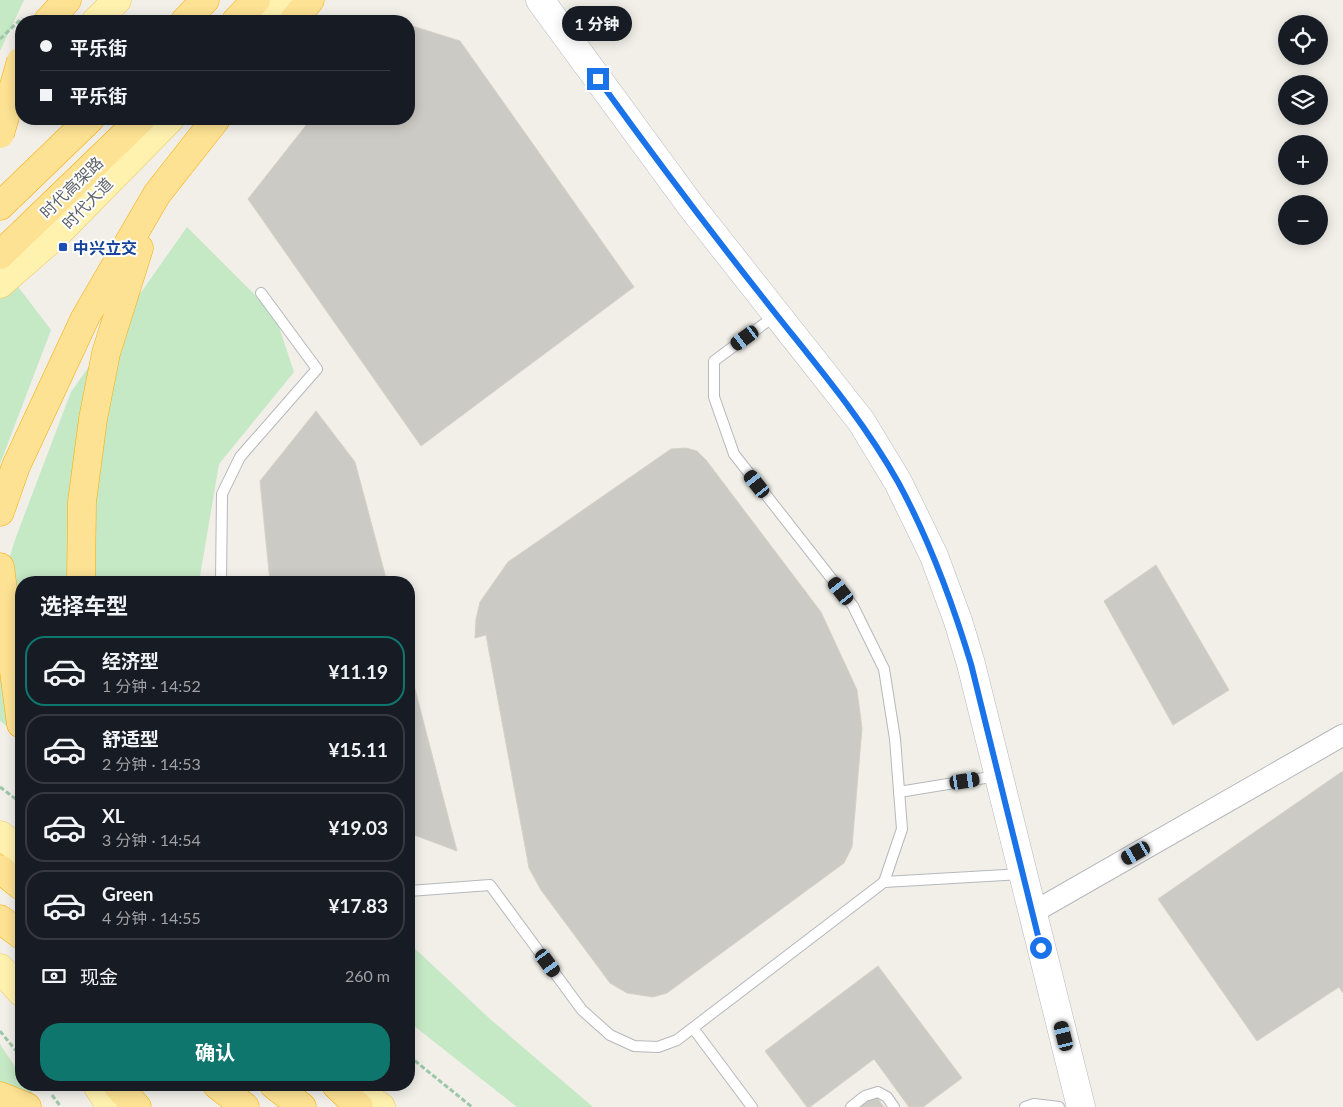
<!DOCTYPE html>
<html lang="zh">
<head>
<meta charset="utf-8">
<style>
  body { margin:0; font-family:Lato,"Noto Sans SC",sans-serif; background:#20242c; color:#f1f3f6; height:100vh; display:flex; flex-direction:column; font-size:19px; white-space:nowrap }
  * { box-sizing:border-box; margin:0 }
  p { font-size:16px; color:#9ea1a6 }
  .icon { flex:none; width:28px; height:28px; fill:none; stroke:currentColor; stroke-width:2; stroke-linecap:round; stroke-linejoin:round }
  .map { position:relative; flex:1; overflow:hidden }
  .sheet { position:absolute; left:15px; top:576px; width:400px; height:515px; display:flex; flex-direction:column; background:#171b24; border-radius:20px; box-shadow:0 2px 12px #0003 }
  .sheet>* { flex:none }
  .top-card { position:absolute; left:15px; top:15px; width:400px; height:110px; border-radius:20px; box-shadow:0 2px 12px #0003; display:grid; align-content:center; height:110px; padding:0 25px; background:#171b24 }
  .buttons { position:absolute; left:1278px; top:15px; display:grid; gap:10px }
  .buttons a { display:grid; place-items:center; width:50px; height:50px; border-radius:50%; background:#171b24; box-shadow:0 2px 12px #0003; font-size:25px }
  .end { position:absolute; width:22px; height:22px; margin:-11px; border:6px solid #1a73e8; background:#fff; box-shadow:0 0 0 2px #fff }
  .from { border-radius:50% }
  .bubble { position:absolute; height:35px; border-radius:18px; background:#171b24; box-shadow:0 2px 12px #0003; font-size:16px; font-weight:700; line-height:35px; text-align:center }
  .car { position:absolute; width:15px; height:30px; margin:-15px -8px; border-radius:6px; box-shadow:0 0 4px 1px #0007; background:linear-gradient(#222 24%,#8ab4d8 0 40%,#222 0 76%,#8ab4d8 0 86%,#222 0) }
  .top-card b { display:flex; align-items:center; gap:18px; height:48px; font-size:19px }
  .top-card b+b { border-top:1px solid #363941 }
  .top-card i { width:12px; height:12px; background:#f1f3f6 }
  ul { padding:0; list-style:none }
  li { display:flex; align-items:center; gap:15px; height:70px; margin:0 10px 8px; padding:0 15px; border:2px solid #363941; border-radius:20px }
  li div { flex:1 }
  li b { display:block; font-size:19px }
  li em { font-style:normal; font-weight:700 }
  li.selected { border-color:#0f766e }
  li>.icon { width:45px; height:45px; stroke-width:1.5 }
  h2 { padding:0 25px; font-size:22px; line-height:60px }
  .pay { display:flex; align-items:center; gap:12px; height:55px; padding:0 25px; font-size:19px }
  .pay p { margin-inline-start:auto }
  .primary-button { display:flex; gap:10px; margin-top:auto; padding:10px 25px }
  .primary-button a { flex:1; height:58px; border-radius:20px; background:#0f766e; color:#fff; font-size:20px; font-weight:700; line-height:58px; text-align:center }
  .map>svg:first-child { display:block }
</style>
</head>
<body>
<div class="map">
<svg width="1343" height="1107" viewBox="0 0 1343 1107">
  <rect width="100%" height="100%" fill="#f1efe8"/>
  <g fill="#c5e8c5">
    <polygon points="0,0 24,0 0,51"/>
    <polygon points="187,227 275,315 294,372 219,464 199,582 21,582 21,736 0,721 0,588 16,537 71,392"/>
    <polygon points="16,284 51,330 0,464 0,298"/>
    <polygon points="409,943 490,1019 593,1107 517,1107 409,1022"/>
    <polygon points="0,1044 21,1076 21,1085 27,1085 42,1107 0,1107"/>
  </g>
  <g fill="#cccac5" stroke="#d6d1c6">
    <polygon points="409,25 460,41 634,287 421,446 248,199 311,119 409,119"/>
    <polygon points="316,411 355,462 387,582 270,582 260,481"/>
    <polygon points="686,448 697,451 706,460 821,612 857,690 862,728 852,847 844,863 667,993 653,997 627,993 610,983 541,890 529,868 486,635 475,638 476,619 480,602 508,562 671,449"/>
    <polygon points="1156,565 1229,690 1173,725 1104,601"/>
    <polygon points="409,666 457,851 409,833"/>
    <polygon points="1343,771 1343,993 1339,987 1257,1041 1158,899"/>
    <polygon points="878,966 962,1078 923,1107 909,1107 874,1059 810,1107 807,1107 765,1051"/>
    <polygon points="875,1095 884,1107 859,1107"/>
  </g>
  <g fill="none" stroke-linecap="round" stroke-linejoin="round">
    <g stroke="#b5b8bc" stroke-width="12">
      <g id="lane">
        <polyline points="776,315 714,361 714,397 734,454 853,606 884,669 895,739 902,829 884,882"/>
        <polyline points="221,582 222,494 240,457 317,369 261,293"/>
        <polyline points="899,792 997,776"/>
        <polyline points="409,891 490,885 582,1010 610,1035 634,1046 658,1047 677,1040 884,882 1022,874"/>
        <polyline points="693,1028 752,1107"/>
        <polyline points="851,1107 865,1096 878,1092 887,1097 894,1107"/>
        <polyline points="1025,1107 1034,1104 1059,1107"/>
      </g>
    </g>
    <g stroke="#b5b8bc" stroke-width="23">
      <polyline id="street" points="1032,913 1343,735"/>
    </g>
    <g stroke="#b6babf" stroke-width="29">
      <polyline id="secondary" points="540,0 691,206 861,421 898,482 934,556 958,621 971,664 1081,1107"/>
    </g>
    <g stroke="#f2c960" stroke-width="29">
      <g id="primary">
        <polyline points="96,21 117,0"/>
        <polyline points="265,21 286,0"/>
        <polyline points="0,284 55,236 170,119"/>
        <polyline points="0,835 21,851"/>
        <polyline points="0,968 21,992"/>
        <polyline points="97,1085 111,1107"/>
        <polyline points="349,1085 381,1107"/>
      </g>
    </g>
    <g stroke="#f9ab00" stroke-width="29">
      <g id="highway">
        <polyline points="48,21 67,0"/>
        <polyline points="185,21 205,0"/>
        <polyline points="236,21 256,0"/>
        <polyline points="293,21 310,0"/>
        <polyline points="0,206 90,119"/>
        <polyline points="0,255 141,119"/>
        <polyline points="0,512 16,466 85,318 157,194 216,119"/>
        <polyline points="0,567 21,724"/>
        <polyline points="81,582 82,502 93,419 106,353 139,248"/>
        <polyline points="0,869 21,886"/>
        <polyline points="0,919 21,935"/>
        <polyline points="117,1085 137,1107"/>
        <polyline points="217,1085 245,1107"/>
        <polyline points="274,1085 302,1107"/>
        <polyline points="336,1085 359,1107"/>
        <polyline points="0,1096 27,1107"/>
      </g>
    </g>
    <g stroke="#9cc7a9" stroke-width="3" stroke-dasharray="5 2.5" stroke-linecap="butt">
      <polyline points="0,39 22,18"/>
      <polyline points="0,787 21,803"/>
      <polyline points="0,1031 21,1057"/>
      <polyline points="409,1056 472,1107"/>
      <polyline points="52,1095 61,1107"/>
    </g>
    <use href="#lane" stroke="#fff" stroke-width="10"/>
    <use href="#street" stroke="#fff" stroke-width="21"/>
    <use href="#secondary" stroke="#fff" stroke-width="28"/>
    <use href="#primary" stroke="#fff2af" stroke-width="28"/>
    <use href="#highway" stroke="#fde293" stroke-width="28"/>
    <g stroke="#f9ab00" stroke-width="29" stroke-linecap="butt">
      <polyline id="highway-bridge" points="0,134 21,61"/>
    </g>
    <use href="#highway-bridge" stroke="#fde293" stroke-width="28"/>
  </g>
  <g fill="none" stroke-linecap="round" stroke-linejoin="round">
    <path stroke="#1a73e8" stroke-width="6" d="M598,79c54,75 109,148 166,220 47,60 97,117 134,183 31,57 54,119 73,182l70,284"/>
  </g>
  <rect fill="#1a4fb4" stroke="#fff" stroke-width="2" x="58" y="242" width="10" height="10" rx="2.5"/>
  <g text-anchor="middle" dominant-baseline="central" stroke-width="4" stroke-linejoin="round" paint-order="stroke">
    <g font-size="16" fill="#5f6368" stroke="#fff">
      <text transform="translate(71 187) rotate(-44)">时代高架路</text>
      <text transform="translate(87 203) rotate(-46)">时代大道</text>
    </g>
    <g font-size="16" font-weight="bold" fill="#164399" stroke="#fff" text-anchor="start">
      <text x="73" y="247">中兴立交</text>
    </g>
  </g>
</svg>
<div class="buttons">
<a><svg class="icon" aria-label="locate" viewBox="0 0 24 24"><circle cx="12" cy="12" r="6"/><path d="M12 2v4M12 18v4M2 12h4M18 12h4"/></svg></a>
<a><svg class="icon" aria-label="layers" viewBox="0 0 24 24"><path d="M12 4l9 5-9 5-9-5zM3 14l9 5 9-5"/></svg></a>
<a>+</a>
<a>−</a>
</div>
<i class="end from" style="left:1041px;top:948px"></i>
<i class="end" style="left:598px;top:79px"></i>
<div class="bubble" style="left:562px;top:6px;width:70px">1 分钟</div>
<i class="car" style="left:745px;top:338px;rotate:234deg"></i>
<i class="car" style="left:757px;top:484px;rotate:322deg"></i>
<i class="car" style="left:841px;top:591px;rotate:322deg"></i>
<i class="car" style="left:965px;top:781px;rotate:81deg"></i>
<i class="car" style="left:1136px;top:853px;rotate:240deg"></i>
<i class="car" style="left:548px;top:963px;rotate:144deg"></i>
<i class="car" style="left:1064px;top:1036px;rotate:346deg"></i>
<div class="top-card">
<b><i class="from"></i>平乐街</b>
<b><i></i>平乐街</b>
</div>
<section class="sheet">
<h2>选择车型</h2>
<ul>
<li class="selected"><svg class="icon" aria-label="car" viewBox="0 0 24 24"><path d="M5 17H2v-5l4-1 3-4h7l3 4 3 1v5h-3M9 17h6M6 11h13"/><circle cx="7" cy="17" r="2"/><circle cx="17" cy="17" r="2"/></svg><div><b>经济型</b><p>1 分钟 · 14:52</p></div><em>¥11.19</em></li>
<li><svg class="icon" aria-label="car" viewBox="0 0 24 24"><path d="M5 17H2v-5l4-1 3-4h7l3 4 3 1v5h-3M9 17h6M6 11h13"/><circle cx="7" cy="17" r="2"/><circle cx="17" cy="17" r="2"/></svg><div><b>舒适型</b><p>2 分钟 · 14:53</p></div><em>¥15.11</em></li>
<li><svg class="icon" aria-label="car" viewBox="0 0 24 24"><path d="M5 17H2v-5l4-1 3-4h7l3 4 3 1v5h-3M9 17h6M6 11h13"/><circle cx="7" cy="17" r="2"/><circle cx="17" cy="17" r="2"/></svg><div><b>XL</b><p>3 分钟 · 14:54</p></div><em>¥19.03</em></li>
<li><svg class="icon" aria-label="car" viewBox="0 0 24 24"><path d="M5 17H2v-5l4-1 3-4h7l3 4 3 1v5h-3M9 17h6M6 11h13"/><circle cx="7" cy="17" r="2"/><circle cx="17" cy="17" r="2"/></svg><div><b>Green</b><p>4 分钟 · 14:55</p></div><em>¥17.83</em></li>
</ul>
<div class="pay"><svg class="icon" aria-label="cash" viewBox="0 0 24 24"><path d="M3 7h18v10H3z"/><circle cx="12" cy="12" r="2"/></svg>现金<p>260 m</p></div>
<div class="primary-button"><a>确认</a></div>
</section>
</div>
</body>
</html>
